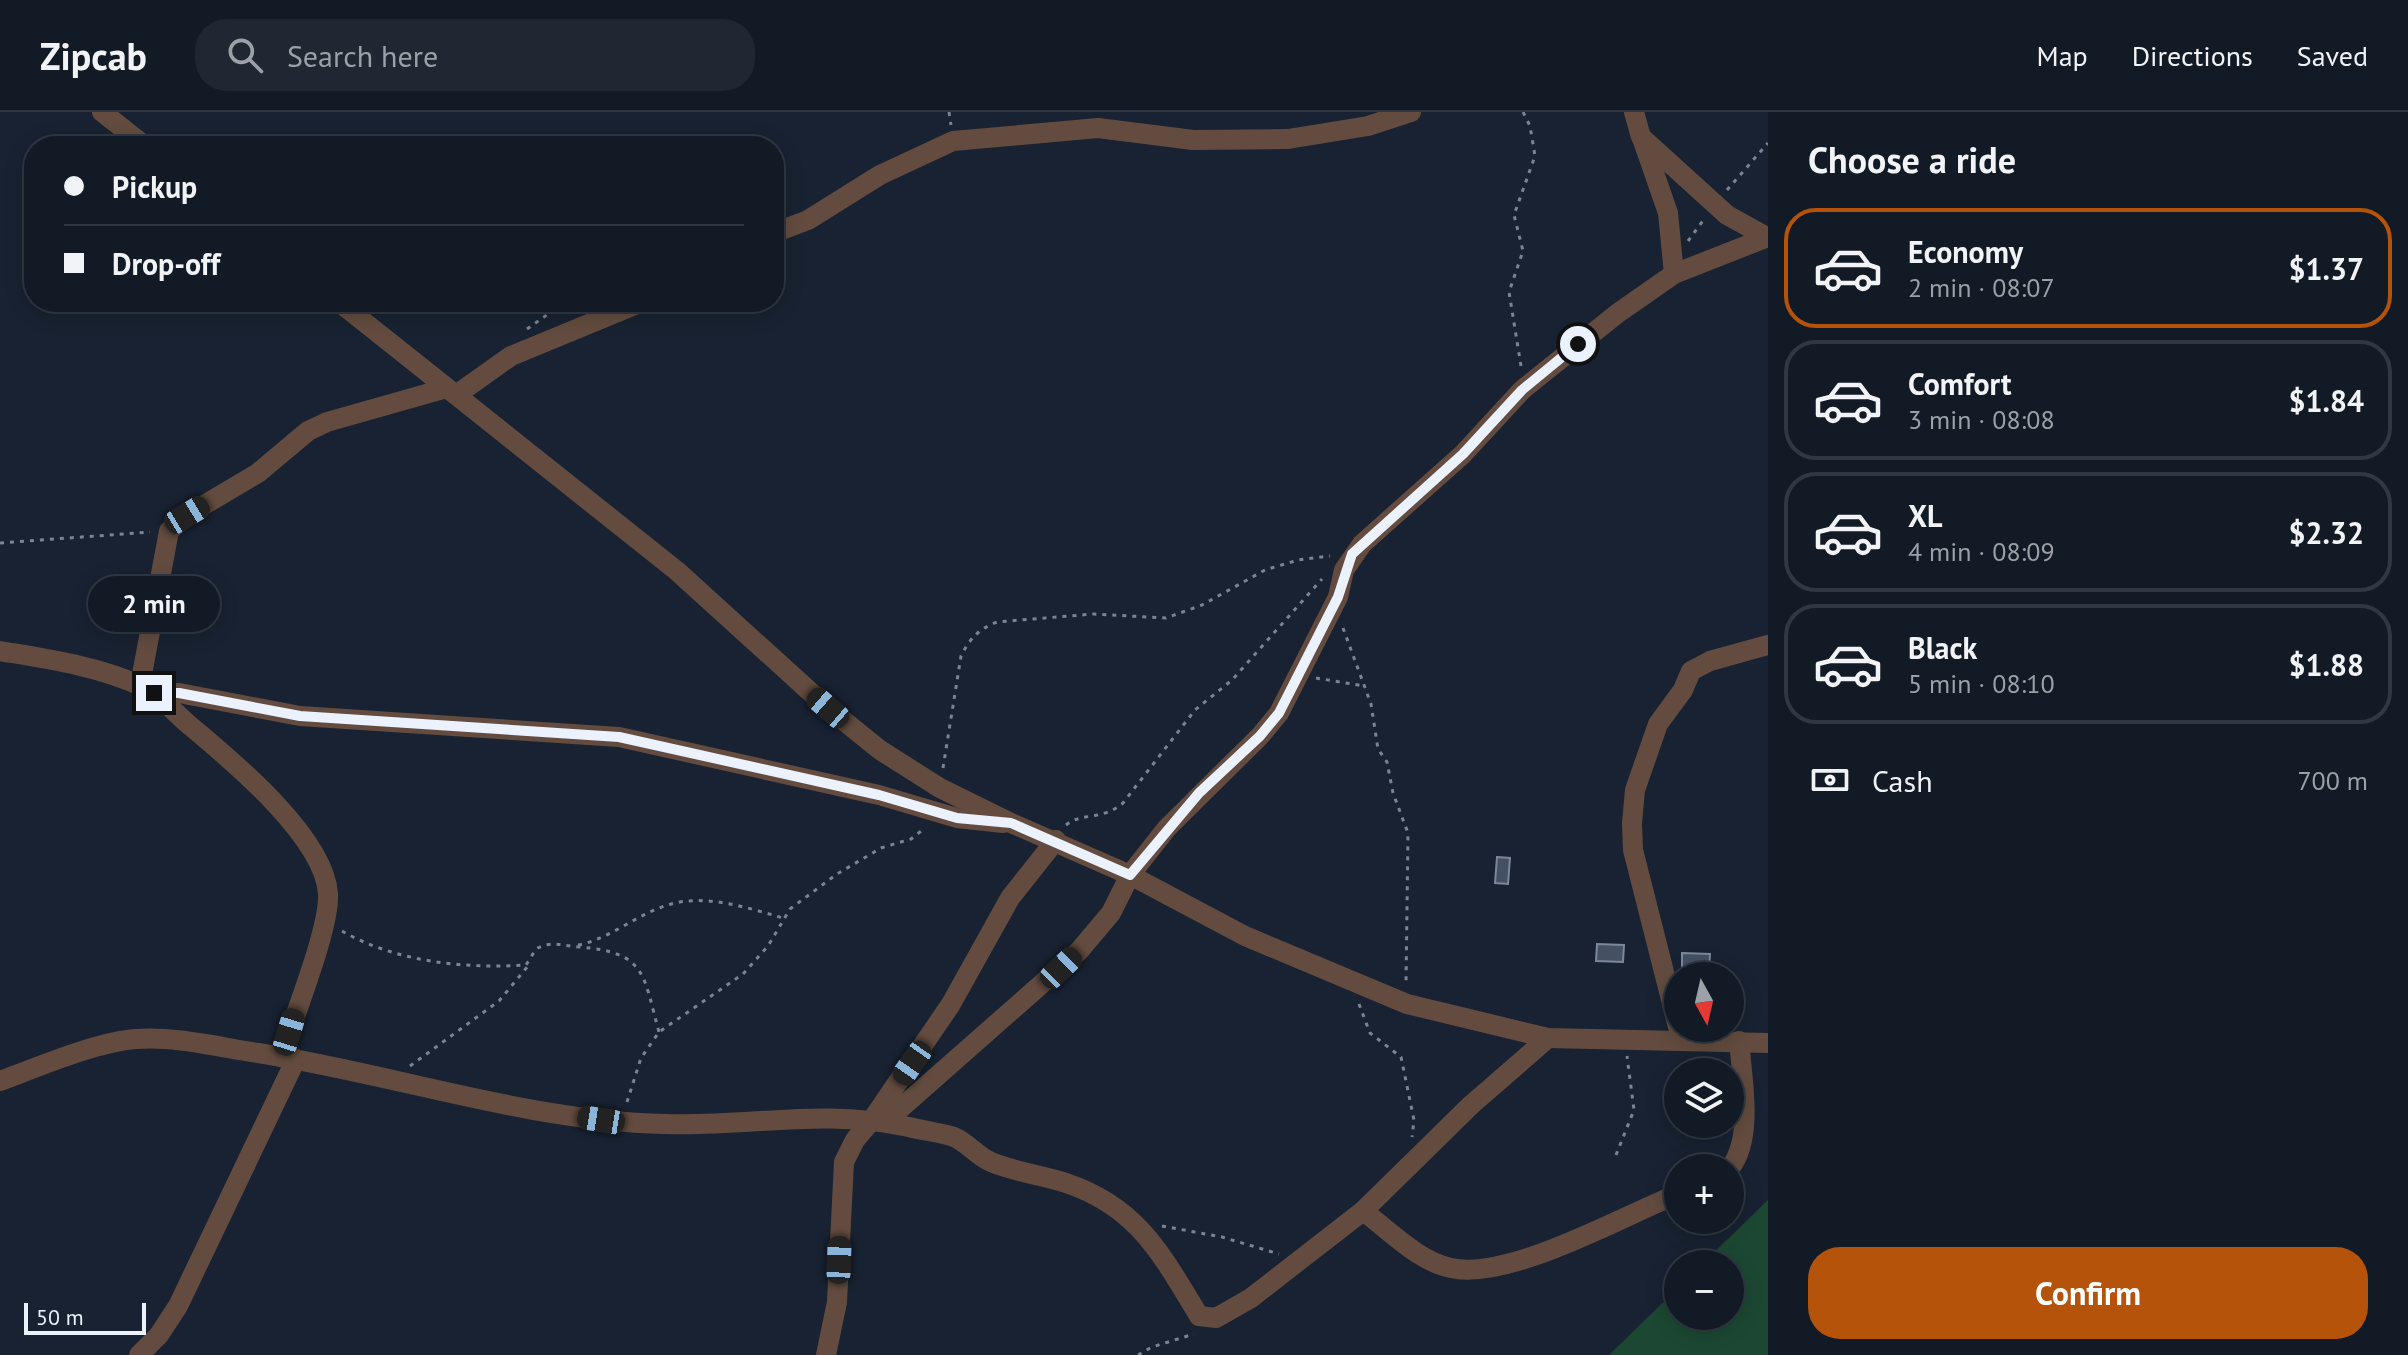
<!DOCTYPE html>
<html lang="en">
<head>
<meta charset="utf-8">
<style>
  body { margin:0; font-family:"PT Sans",sans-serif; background:#1f2732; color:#f1f3f6; height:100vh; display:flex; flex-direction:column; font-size:30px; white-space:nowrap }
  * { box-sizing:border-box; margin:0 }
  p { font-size:26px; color:#9ca1a7 }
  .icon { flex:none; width:44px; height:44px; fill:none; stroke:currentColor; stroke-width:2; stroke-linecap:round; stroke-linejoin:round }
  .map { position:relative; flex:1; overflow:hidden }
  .panel { display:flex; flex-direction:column; background:#121a26; width:640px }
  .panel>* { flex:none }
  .hud { position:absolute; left:24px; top:24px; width:760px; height:176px; border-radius:32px; box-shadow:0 4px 20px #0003,0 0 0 2px #313843; display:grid; align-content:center; height:176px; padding:0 40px; background:#121a26 }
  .needle { width:52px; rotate:172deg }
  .buttons { position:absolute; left:1664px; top:850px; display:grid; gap:16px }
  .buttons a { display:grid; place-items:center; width:80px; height:80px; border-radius:50%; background:#121a26; box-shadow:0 4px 20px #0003,0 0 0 2px #313843; font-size:40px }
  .scale { position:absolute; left:24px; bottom:20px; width:122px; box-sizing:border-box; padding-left:8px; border:4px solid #ebf2fd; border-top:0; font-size:22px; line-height:28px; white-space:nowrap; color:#ebf2fd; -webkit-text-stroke:6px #182232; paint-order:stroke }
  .end { position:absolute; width:36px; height:36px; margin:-18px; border:10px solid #ebf2fd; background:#111; box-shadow:0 0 0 4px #111 }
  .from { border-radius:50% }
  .bubble { position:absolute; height:56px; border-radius:28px; background:#121a26; box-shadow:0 4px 20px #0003,0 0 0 2px #313843; font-size:26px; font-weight:700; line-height:56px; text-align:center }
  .car { position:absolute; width:24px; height:48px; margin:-24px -12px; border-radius:10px; box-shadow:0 0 6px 2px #0007; background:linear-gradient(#222 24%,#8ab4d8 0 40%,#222 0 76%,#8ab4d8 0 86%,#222 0) }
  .hud b { display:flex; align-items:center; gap:28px; height:76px; font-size:30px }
  .hud b+b { border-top:2px solid #313843 }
  .hud i { width:20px; height:20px; background:#f1f3f6 }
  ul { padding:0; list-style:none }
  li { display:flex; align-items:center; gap:24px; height:120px; margin:0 16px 12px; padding:0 24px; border:4px solid #313843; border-radius:32px }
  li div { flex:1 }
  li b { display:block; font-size:30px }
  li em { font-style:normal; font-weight:700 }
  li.active { border-color:#b45309 }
  li>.icon { width:72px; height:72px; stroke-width:1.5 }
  h2 { padding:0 40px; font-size:36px; line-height:96px }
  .pay { display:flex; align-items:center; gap:20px; height:88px; padding:0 40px; font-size:30px }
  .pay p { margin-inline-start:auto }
  .primary-button { display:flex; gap:16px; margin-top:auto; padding:16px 40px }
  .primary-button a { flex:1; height:92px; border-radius:32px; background:#b45309; color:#fff; font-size:32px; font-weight:700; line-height:92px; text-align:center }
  header { display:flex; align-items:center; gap:48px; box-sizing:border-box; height:112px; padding:0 40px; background:#121a26; border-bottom:2px solid #313843 }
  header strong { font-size:38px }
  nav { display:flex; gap:44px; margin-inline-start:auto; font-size:28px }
  .search { width:560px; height:72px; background:#1f2732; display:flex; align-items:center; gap:20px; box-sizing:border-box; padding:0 28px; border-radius:32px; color:#9ca1a7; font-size:30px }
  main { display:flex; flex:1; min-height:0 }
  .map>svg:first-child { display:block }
</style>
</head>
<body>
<header>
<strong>Zipcab</strong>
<div class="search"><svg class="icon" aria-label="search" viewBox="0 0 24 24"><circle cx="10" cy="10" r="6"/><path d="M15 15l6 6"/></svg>Search here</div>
<nav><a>Map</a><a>Directions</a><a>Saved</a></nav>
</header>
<main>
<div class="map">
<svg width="1768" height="1243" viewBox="0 0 1768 1243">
  <rect width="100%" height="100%" fill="#182232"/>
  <polygon fill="#1c4833" points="1768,1088 1768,1243 1609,1243 1678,1176 1678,1204 1730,1204 1730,1152 1702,1152"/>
  <g fill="#455163" stroke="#7b889c" stroke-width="2">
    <polygon points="1497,745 1510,746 1508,772 1495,771"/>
    <polygon points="1597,832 1624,833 1623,850 1596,849"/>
    <polygon points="1682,841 1710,842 1709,860 1682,860"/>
  </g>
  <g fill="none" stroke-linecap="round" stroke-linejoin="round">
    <g stroke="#7b8492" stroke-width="3" stroke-dasharray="4 6" stroke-linecap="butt">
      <polyline points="949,0 951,13"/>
      <polyline points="1727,78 1768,31"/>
      <polyline points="1688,129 1705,106"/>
      <polyline points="527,217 565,190"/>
      <polyline points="1521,254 1509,180 1523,139 1514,103 1535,44 1530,14 1523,0"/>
      <polyline points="0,431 150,420"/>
      <polyline points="1343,516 1371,592 1378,637 1387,650 1393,681 1408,721 1406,872"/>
      <polyline points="1316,566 1364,574"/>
      <path d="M943,656l18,-112c9,-18 18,-27 36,-34l96,-8 73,4 36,-13 63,-35 33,-10 32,-4"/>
      <path d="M1066,713c16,-13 36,-4 57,-22l72,-93 37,-30 90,-101"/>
      <path d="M342,819c54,31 123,38 184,34l10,-16c15,-9 27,-3 43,-2 68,5 64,28 80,85"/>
      <path d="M578,833c32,-6 59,-31 90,-40 36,-12 80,3 115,13"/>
      <polyline points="1359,892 1370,921 1401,945 1414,1008 1412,1025"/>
      <polyline points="410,954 499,889 528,854"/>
      <polyline points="627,990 641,946 659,920 743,862 768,834 790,797 837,762 881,736 911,727 925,716"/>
      <polyline points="1616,1043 1634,998 1627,944"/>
      <polyline points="1162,1114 1222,1125 1279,1142"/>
      <polyline points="1138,1243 1152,1235 1194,1222"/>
    </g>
    <g stroke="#634c3f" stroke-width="20">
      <polyline points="102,0 145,34"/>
      <polyline points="1634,0 1641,25 1727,103 1765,124"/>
      <polyline points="1643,29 1668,101 1674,162"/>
      <polyline points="774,121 808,108 880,63 953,29 1098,16 1193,28 1288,27 1368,14 1411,0"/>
      <polyline points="339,190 677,459 828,596 880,638 940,676 1011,711 1130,763 1245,824 1407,892 1548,926 1768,931"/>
      <polyline points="456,283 511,244 642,190"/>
      <path d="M0,539c47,8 98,15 141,35 18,8 32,25 47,38 42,35 137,113 140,170 2,34 -35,125 -47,163"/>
      <polyline points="140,573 169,419 187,403 258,361 308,319 327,310 447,276"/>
      <polyline points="154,581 179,581 300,604 619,625 879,683 957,706 1003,711"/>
      <polyline points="1678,915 1633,738 1632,711 1635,678 1658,612 1683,578 1691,559 1710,549 1768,533"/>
      <path d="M0,969c38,-14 96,-39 136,-42 39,-3 82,8 122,14 136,21 268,68 407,71 87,3 155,-16 244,3 15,4 31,5 45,10 14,6 23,19 37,25 24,10 50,13 75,21 72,24 96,72 133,133l17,2 35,-20 112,-87 108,-106 77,-67"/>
      <polyline points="885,1010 1079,839 1111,801 1130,763 1167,716 1260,624 1279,601 1338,485 1344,458 1362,432 1463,342 1522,278 1618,201 1674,162 1768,125"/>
      <path d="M1730,1056c24,-30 12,-90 9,-127"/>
      <path d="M1363,1099c26,19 56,51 88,57 58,13 171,-52 227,-74"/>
      <polyline points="139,1243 159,1223 178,1194 296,947"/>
      <polyline points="826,1243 837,1190 844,1050 855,1028 872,1008 951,892 1010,786 1056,728"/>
    </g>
  </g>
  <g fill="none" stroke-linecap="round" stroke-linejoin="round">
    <polyline stroke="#ebf2fd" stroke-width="10" points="154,581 179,581 300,604 619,625 879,683 957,706 1011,711 1130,763 1199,681 1260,624 1279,601 1338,485 1352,442 1463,342 1522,278 1578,232"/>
  </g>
</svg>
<div class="buttons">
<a><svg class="needle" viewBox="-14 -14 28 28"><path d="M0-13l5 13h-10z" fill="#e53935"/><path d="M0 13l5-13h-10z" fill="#9ca1a7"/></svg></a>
<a><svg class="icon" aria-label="layers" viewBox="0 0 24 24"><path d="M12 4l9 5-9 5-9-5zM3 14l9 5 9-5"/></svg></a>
<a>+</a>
<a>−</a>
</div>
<div class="scale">50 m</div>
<i class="end from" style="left:1578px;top:232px"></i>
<i class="end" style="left:154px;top:581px"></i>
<div class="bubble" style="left:88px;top:464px;width:132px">2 min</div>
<i class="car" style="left:187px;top:403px;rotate:59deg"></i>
<i class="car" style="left:828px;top:596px;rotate:311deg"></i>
<i class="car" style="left:1061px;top:856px;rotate:46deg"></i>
<i class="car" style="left:289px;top:920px;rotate:17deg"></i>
<i class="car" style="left:912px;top:951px;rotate:215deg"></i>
<i class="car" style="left:601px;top:1008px;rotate:279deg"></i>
<i class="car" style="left:839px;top:1148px;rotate:2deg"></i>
<div class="hud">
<b><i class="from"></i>Pickup</b>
<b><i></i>Drop-off</b>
</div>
</div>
<section class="panel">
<h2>Choose a ride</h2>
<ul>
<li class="active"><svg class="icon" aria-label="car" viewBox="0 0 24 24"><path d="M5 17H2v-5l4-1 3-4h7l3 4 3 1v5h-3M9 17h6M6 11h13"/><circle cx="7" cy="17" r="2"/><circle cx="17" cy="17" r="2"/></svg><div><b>Economy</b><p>2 min · 08:07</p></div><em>$1.37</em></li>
<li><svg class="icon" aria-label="car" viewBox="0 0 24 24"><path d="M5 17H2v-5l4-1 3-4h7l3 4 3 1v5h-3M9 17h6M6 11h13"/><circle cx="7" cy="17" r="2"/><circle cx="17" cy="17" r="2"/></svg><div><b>Comfort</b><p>3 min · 08:08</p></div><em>$1.84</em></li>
<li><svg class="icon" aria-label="car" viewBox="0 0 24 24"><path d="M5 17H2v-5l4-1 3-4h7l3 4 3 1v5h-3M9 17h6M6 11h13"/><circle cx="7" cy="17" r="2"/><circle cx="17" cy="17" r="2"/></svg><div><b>XL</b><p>4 min · 08:09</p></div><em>$2.32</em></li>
<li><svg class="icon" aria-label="car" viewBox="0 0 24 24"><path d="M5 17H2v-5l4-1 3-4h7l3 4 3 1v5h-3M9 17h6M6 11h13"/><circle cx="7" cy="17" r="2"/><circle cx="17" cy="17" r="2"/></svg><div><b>Black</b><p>5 min · 08:10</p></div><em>$1.88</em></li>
</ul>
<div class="pay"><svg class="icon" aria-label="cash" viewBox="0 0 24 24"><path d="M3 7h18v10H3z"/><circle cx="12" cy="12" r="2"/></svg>Cash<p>700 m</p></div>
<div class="primary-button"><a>Confirm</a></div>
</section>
</main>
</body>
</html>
